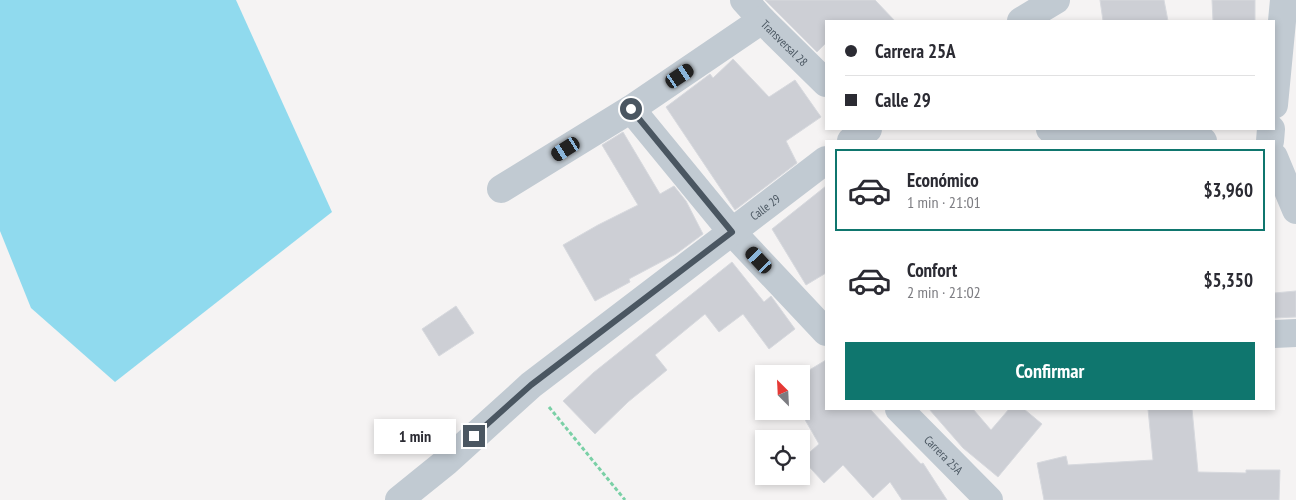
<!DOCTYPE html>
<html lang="es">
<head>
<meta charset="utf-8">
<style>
  body { margin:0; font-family:"PT Sans Narrow",sans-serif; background:#f2f2f3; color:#2b2b33; height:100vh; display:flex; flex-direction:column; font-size:19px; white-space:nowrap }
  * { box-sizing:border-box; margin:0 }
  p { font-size:16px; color:#7c7c81 }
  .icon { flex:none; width:28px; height:28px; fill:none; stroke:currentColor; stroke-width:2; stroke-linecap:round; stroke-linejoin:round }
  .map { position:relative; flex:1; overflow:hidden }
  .details { position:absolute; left:825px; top:140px; width:450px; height:270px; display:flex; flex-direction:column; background:#fff; border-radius:0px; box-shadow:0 2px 8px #0003 }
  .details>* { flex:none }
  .top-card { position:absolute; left:825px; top:20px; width:450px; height:110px; border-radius:0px; box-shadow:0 2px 8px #0003; display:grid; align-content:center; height:110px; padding:0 20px; background:#fff }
  .needle { width:32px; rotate:336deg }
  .buttons { position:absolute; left:755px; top:365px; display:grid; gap:10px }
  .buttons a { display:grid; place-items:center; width:55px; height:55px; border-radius:0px; background:#fff; box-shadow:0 2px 8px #0003; font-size:25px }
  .end { position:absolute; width:22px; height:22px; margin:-11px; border:6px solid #4a5661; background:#fff; box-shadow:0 0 0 2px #fff }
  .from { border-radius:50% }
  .bubble { position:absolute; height:35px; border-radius:0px; background:#fff; box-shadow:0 2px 8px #0003; font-size:16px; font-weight:800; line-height:35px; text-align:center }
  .car { position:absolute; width:15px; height:30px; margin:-15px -8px; border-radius:6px; box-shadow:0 0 4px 1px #0007; background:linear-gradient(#222 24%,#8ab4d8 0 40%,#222 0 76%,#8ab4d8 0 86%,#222 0) }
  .top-card b { display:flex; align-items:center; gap:18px; height:48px; font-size:19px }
  .top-card b+b { border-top:1px solid #e1e1e2 }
  .top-card i { width:12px; height:12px; background:#2b2b33 }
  ul { padding:9px 0 0; list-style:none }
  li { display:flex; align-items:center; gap:15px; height:82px; margin:0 10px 8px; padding:0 10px; border:2px solid transparent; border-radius:0px }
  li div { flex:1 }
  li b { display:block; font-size:19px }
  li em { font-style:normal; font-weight:800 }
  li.on { border-color:#0f766e }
  li>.icon { width:45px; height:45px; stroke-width:1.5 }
  .primary-button { display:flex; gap:10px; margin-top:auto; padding:10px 20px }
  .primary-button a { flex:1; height:58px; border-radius:0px; background:#0f766e; color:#fff; font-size:20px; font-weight:800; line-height:58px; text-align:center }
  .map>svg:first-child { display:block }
</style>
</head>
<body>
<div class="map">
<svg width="1296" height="500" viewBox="0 0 1296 500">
  <rect width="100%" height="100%" fill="#f5f3f3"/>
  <polygon fill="#90daee" points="0,0 236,0 332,212 115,382 31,308 0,231"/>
  <g fill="#cdcfd5" stroke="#d7d9de">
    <polygon points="765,0 875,0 895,21 826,21 826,43 817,52"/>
    <polygon points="1100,0 1164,0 1168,21 1103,21"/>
    <polygon points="1212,0 1255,0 1255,21 1213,21"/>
    <polygon points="733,59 769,97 795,80 821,117 786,141 797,163 735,210 666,107 710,74 713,78"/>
    <polygon points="623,132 660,194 674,186 686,201 703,234 676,254 629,279 630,282 595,301 563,245 598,225 638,205 602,145"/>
    <polygon points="826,186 826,273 806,285 772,229"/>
    <polygon points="732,262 764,302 771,296 795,329 769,349 743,314 719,332 705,314 655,355 667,370 628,402 595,434 563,401 593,373"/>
    <polygon points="1296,291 1296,317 1274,318 1274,293"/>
    <polygon points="456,306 474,333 439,356 422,329"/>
    <polygon points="826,360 826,409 870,409 921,464 923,463 947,500 902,500 890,482 873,498 843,465 824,483 802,459 819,444 800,411 801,375"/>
    <polygon points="929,409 973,409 991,430 1009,409 1024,409 1042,424 998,477 963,448"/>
    <polygon points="1148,409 1192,409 1198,472 1246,473 1246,470 1280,470 1279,500 1044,500 1037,463 1066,456 1068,465 1153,460"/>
  </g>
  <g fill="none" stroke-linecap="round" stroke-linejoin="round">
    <polyline stroke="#7ad0a6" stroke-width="3" stroke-dasharray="4 2.5" stroke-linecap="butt" points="549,407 625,500"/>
    <g stroke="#c1cad2" stroke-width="28">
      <path id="s1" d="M744,0l18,20 64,63"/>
      <polyline points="1021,21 1056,0"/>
      <polyline points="1274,105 1284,0"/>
      <polyline points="631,109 732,232 826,332"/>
      <polyline points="1050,129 1203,141"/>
      <polyline points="851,141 868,129"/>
      <polyline points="1270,141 1271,129"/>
      <polyline points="1274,157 1296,210"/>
      <polyline points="501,189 631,109 762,20"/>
      <polyline points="1274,334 1296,333"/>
      <path id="s2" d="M899,409l90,91"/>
      <path id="s3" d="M399,500l47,-38 85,-77 295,-225"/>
    </g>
  </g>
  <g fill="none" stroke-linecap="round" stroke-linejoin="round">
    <polyline stroke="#4a5661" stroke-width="6" points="474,436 531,385 732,232 631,109"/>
  </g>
  <g text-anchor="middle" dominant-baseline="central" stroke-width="5" stroke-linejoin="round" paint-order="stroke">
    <g font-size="12" fill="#4a5661" stroke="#fff">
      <text stroke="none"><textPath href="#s1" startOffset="59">Transversal 28</textPath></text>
      <text stroke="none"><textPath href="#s3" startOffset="469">Calle 29</textPath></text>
      <text stroke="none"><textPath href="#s2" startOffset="64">Carrera 25A</textPath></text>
    </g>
  </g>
</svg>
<div class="buttons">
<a><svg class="needle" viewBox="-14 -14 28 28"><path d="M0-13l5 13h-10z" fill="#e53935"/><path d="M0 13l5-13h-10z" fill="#7c7c81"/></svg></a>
<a><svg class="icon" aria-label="locate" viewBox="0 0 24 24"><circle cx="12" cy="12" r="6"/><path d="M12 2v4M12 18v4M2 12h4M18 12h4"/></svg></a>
</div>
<i class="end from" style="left:631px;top:109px"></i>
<i class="end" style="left:474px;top:436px"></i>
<div class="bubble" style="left:374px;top:419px;width:82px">1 min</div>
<i class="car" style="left:680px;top:76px;rotate:56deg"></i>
<i class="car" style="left:566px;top:149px;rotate:238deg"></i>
<i class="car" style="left:759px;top:260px;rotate:317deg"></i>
<div class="top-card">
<b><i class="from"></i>Carrera 25A</b>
<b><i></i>Calle 29</b>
</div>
<section class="details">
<ul>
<li class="on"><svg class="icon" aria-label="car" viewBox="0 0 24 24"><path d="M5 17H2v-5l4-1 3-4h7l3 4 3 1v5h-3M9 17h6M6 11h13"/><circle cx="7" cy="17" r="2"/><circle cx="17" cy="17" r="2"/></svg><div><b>Económico</b><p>1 min · 21:01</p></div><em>$3,960</em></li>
<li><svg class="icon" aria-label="car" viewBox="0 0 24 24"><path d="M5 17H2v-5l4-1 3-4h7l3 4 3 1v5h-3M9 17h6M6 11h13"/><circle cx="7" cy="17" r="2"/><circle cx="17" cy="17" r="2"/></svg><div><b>Confort</b><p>2 min · 21:02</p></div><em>$5,350</em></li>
</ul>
<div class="primary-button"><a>Confirmar</a></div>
</section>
</div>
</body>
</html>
